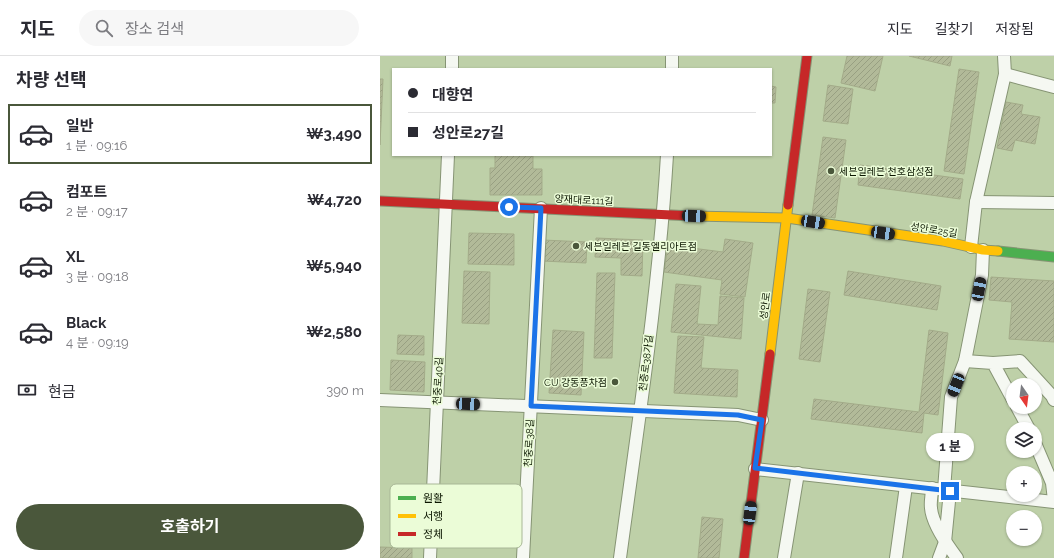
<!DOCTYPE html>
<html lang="ko">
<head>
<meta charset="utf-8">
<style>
  body { margin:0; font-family:Raleway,"Noto Sans KR",sans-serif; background:#f7f7f7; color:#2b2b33; height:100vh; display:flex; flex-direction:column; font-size:15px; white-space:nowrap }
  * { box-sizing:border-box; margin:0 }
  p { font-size:13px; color:#7c7c81 }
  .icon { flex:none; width:22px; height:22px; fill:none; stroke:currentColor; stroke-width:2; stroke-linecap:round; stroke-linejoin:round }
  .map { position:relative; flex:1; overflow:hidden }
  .sheet { display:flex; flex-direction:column; background:#fff; width:380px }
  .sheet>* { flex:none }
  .top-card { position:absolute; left:12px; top:12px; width:380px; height:88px; border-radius:0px; box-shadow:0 1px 3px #0004; display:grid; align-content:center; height:88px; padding:0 16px; background:#fff }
  .needle { width:26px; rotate:166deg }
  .tools { position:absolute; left:626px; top:322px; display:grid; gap:8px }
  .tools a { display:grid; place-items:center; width:36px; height:36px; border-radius:50%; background:#fff; box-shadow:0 1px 3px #0004; font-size:20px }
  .end { position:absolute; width:18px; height:18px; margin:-9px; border:5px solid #1a73e8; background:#fff; box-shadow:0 0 0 2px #fff }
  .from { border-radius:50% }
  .bubble { position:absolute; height:28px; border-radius:14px; background:#fff; box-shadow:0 1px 3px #0004; font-size:13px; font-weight:700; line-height:28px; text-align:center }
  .car { position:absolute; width:12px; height:24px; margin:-12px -6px; border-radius:5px; box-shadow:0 0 3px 1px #0007; background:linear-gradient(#222 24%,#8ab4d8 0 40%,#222 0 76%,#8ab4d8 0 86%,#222 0) }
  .top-card b { display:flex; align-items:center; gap:14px; height:38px; font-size:15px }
  .top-card b+b { border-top:1px solid #e1e1e2 }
  .top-card i { width:10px; height:10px; background:#2b2b33 }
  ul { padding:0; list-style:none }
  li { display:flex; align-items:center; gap:12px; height:60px; margin:0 8px 6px; padding:0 8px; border:2px solid transparent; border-radius:0px }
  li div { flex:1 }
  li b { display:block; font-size:15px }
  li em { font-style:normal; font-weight:700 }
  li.selected { border-color:#4a573b }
  li>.icon { width:36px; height:36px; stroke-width:1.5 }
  h2 { padding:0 16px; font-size:18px; line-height:48px }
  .pay { display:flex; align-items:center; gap:10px; height:44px; padding:0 16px; font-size:15px }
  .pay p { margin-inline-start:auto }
  .primary-button { display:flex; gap:8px; margin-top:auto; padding:8px 16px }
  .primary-button a { flex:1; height:46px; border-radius:24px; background:#4a573b; color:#fff; font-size:16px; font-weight:700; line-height:46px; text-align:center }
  header { display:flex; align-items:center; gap:24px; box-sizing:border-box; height:56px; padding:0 20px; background:#fff; border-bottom:1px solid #e1e1e2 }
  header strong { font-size:19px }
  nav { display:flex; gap:22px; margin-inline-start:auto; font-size:14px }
  .search { width:280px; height:36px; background:#f7f7f7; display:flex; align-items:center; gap:10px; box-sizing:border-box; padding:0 14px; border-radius:22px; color:#7c7c81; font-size:15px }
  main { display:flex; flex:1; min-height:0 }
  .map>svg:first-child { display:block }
</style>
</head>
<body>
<header>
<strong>지도</strong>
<div class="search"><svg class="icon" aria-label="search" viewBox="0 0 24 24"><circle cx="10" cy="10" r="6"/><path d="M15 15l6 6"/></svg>장소 검색</div>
<nav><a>지도</a><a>길찾기</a><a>저장됨</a></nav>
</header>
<main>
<section class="sheet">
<h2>차량 선택</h2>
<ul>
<li class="selected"><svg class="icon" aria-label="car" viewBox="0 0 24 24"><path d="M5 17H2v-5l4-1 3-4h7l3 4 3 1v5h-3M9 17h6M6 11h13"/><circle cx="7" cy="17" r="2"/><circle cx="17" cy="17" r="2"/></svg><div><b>일반</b><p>1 분 · 09:16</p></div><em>₩3,490</em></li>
<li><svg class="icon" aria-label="car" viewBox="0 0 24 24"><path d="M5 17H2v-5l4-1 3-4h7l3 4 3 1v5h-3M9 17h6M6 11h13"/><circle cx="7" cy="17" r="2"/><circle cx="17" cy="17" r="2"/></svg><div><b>컴포트</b><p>2 분 · 09:17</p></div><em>₩4,720</em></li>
<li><svg class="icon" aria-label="car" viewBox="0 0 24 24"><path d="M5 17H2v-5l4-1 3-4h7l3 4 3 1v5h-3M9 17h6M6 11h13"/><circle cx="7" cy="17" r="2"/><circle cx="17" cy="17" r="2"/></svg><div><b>XL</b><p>3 분 · 09:18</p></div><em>₩5,940</em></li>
<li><svg class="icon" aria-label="car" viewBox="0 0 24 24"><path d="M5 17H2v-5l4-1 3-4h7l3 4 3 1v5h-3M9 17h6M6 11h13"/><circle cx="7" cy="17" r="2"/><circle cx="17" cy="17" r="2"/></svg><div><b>Black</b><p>4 분 · 09:19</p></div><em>₩2,580</em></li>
</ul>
<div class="pay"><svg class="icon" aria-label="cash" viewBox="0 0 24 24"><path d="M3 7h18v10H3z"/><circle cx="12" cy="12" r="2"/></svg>현금<p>390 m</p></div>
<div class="primary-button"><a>호출하기</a></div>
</section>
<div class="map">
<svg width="674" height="502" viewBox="0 0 674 502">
  <defs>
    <pattern id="building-hatch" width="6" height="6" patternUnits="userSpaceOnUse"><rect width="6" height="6" fill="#b2ba99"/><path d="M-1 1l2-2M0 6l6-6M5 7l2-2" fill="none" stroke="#989f82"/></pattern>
  </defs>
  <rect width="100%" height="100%" fill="#bed0a8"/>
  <g fill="url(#building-hatch)" stroke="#a3ab89">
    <polygon points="467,0 503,0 495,35 461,27"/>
    <polygon points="529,0 572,0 570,10"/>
    <polygon points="579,13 599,16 584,118 564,115"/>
    <polygon points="0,23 3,23 0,89"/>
    <polygon points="448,29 473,33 468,68 443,65"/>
    <polygon points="391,30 396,31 395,47 391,47"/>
    <polygon points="626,46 643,49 641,58 660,61 655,88 635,84 632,95 617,92"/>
    <polygon points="443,81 466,84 455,162 432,159"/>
    <polygon points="115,99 153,100 153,113 162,113 162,139 110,139 110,112 115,112"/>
    <polygon points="480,109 583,123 580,143 478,129"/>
    <polygon points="89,177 134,178 134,209 88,208"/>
    <polygon points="216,182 263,184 262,220 241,219 241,202 215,201"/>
    <polygon points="345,183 373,187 365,241 340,238 342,224 284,216 288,189 343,196"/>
    <polygon points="163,184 207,186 206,207 162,205"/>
    <polygon points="84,215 110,216 109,268 82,267"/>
    <polygon points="468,215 561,230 557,254 464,239"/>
    <polygon points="217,217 235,217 232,302 214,302"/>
    <polygon points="611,221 674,225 674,286 629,283 632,246 609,244"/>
    <polygon points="296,228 321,230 317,268 338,269 340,240 364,242 361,283 291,276"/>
    <polygon points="428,233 450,236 440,306 419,303"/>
    <polygon points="173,274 204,276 201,339 169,337"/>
    <polygon points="549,274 568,277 558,359 544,357 542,377 431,363 434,343 539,356"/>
    <polygon points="18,279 44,280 44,299 17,298"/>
    <polygon points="298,280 324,281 321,312 358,314 357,341 294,337"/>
    <polygon points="11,304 45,306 44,336 10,334"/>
    <polygon points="322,461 343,463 339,502 318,502"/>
    <polygon points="0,491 32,492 32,502 0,502"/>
  </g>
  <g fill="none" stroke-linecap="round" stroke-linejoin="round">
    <g stroke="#869474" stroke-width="14">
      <g id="street">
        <polyline points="72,13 72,0"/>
        <polyline points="292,13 292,0"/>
        <polyline points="625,18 674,31"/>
        <polyline points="596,146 674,147"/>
        <polyline points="591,191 596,146 625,18 624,0"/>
        <polyline points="585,305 613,307 633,344"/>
        <polyline points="613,307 640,305 672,340 674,344"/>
        <polyline points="0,344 358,359 382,364"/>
        <polyline points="637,351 649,373"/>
        <polyline points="655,387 672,427 674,444"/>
        <polyline points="375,413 674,446"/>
        <path d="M552,432c0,7 -2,14 -1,20 1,15 17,38 26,50"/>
        <polyline points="564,434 571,341 585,305 602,219 603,194"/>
        <polyline points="50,502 68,99"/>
        <polyline points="143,502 161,152"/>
        <path d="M240,502c18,-134 39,-268 47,-403"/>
        <polyline points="404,502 418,417"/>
        <polyline points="516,502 526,430"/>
        <polyline points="559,502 565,486 570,435"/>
      </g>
    </g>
    <g stroke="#869474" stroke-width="11">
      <polyline id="fast" points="618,195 674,201"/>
    </g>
    <g stroke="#869474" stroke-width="11">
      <g id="slow">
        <polyline points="313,160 407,162 563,185 603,194 618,195"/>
        <polyline points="390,298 408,149"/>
      </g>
    </g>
    <g stroke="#869474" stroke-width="11">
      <g id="jam">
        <polyline points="0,145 313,160"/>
        <polyline points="408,149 427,0"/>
        <polyline points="364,502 390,298"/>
      </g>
    </g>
    <use href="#street" stroke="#f5f8f2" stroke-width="12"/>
    <use href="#fast" stroke="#4caf50" stroke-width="9"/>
    <use href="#slow" stroke="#ffc107" stroke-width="9"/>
    <use href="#jam" stroke="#c62828" stroke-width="9"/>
  </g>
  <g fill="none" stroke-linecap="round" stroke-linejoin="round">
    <polyline stroke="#1a73e8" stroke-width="5" points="129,151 161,152 151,350 358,359 382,364 375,412 570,435"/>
  </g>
  <g fill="#4a573b" stroke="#ebfcd7" stroke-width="1.5">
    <circle cx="451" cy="115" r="4"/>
    <circle cx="196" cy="190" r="4"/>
    <circle cx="235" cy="326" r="4"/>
  </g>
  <g text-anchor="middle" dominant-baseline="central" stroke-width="3" stroke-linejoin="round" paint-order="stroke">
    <g font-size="10" fill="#0b1600" stroke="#ebfcd7" text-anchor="start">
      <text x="459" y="115">세븐일레븐 천호삼성점</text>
      <text x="204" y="190">세븐일레븐 길동엘리아트점</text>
      <text x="227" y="326" text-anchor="end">CU 강동풍차점</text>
    </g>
    <g font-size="10" fill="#0b1600" stroke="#ebfcd7">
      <text transform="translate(204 144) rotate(3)">양재대로111길</text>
      <text transform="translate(554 174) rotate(9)">성안로25길</text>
      <text transform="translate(385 250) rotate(-83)">성안로</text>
      <text transform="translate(266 307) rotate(-83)">천중로38가길</text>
      <text transform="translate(58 325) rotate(-87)">천중로40길</text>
      <text transform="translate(149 387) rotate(-87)">천중로38길</text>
    </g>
  </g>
  <rect x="10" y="428" width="132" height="64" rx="6" fill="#ebfcd7" stroke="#a8b796" stroke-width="1"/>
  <rect x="18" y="440" width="18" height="4" fill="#4caf50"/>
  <rect x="18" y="458" width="18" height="4" fill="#ffc107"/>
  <rect x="18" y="476" width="18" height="4" fill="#c62828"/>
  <g font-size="11" fill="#0b1600">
    <text x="43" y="446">원활</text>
    <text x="43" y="464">서행</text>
    <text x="43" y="482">정체</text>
  </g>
</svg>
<div class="tools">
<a><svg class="needle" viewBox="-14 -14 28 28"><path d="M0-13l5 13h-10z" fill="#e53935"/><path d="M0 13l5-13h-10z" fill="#7c7c81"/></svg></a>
<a><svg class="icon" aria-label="layers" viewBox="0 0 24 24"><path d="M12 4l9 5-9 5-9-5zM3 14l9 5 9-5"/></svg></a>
<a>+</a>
<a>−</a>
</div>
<i class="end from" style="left:129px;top:151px"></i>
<i class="end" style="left:570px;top:435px"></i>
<div class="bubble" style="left:546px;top:377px;width:48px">1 분</div>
<i class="car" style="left:314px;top:160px;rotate:92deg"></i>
<i class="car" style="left:433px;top:166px;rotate:99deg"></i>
<i class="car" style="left:503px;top:177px;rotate:98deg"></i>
<i class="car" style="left:599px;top:233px;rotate:11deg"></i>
<i class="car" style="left:576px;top:329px;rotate:202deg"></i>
<i class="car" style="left:88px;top:348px;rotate:93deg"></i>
<i class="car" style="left:370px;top:457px;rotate:7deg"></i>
<div class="top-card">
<b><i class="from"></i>대향연</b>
<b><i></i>성안로27길</b>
</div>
</div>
</main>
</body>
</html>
